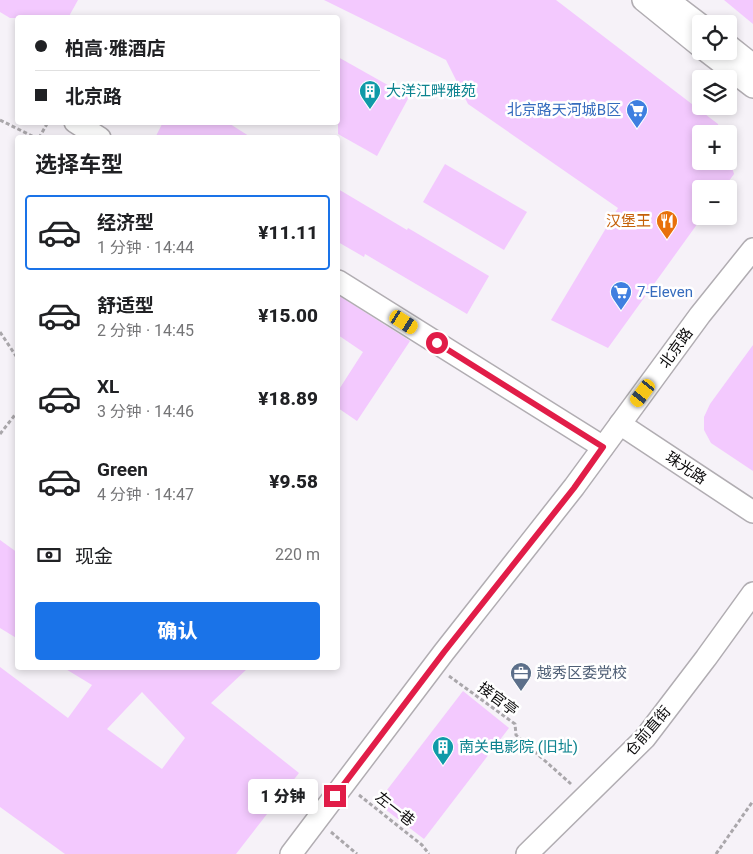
<!DOCTYPE html>
<html lang="zh">
<head>
<meta charset="utf-8">
<style>
  body { margin:0; font-family:Roboto,"Noto Sans SC",sans-serif; background:#f6f6f6; color:#202124; height:100vh; display:flex; flex-direction:column; font-size:19px; white-space:nowrap }
  * { box-sizing:border-box; margin:0 }
  p { font-size:16px; color:#757577 }
  .icon { flex:none; width:28px; height:28px; fill:none; stroke:currentColor; stroke-width:2; stroke-linecap:round; stroke-linejoin:round }
  .map { position:relative; flex:1; overflow:hidden }
  .side { position:absolute; left:15px; top:135px; width:325px; height:535px; display:flex; flex-direction:column; background:#fff; border-radius:5px; box-shadow:0 2px 8px #0003 }
  .side>* { flex:none }
  .guide { position:absolute; left:15px; top:15px; width:325px; height:110px; border-radius:5px; box-shadow:0 2px 8px #0003; display:grid; align-content:center; height:110px; padding:0 20px; background:#fff }
  .fabs { position:absolute; left:692px; top:15px; display:grid; gap:10px }
  .fabs a { display:grid; place-items:center; width:45px; height:45px; border-radius:5px; background:#fff; box-shadow:0 2px 8px #0003; font-size:25px }
  .end { position:absolute; width:22px; height:22px; margin:-11px; border:6px solid #e11d48; background:#fff; box-shadow:0 0 0 2px #fff }
  .from { border-radius:50% }
  .bubble { position:absolute; height:35px; border-radius:5px; background:#fff; box-shadow:0 2px 8px #0003; font-size:16px; font-weight:800; line-height:35px; text-align:center }
  .car { position:absolute; width:15px; height:30px; margin:-15px -8px; border-radius:6px; box-shadow:0 0 4px 1px #0007; background:linear-gradient(#f5c518 24%,#345 0 40%,#f5c518 0 76%,#345 0 86%,#f5c518 0) }
  .guide b { display:flex; align-items:center; gap:18px; height:48px; font-size:19px }
  .guide b+b { border-top:1px solid #e0e0e0 }
  .guide i { width:12px; height:12px; background:#202124 }
  ul { padding:0; list-style:none }
  li { display:flex; align-items:center; gap:15px; height:75px; margin:0 10px 8px; padding:0 10px; border:2px solid transparent; border-radius:5px }
  li div { flex:1 }
  li b { display:block; font-size:19px }
  li em { font-style:normal; font-weight:800 }
  li.selected { border-color:#1a73e8 }
  li>.icon { width:45px; height:45px; stroke-width:1.5 }
  h2 { padding:0 20px; font-size:22px; line-height:60px }
  .pay { display:flex; align-items:center; gap:12px; height:55px; padding:0 20px; font-size:19px }
  .pay p { margin-inline-start:auto }
  .action { display:flex; gap:10px; margin-top:auto; padding:10px 20px }
  .action a { flex:1; height:58px; border-radius:5px; background:#1a73e8; color:#fff; font-size:20px; font-weight:800; line-height:58px; text-align:center }
  .map>svg:first-child { display:block }
</style>
</head>
<body>
<div class="map">
<svg width="753" height="854" viewBox="0 0 753 854">
  <rect width="100%" height="100%" fill="#f6f2f8"/>
  <g fill="#f3c9fe" fill-rule="evenodd">
    <polygon points="0,0 78,0 68,18 10,18 0,12"/>
    <polygon points="324,0 556,0 718,124 721,134 701,134 701,161 729,161 729,157 734,174 723,189 701,189 701,216 703,216 608,348 551,320 618,208 468,104 446,60"/>
    <polygon points="724,0 753,0 753,24"/>
    <polygon points="338,57 409,97 377,156 338,134"/>
    <polygon points="163,122 227,122 252,138 155,138"/>
    <polygon points="445,164 527,212 504,250 423,202"/>
    <polygon points="338,189 407,230 408,228 489,276 467,314 365,254 364,257 338,242"/>
    <polygon points="338,295 410,341 357,421 338,408 338,391 363,352 338,335"/>
    <polygon points="753,345 753,471 711,443 704,430 704,417 710,404"/>
    <polygon points="0,540 18,553 18,639 0,628"/>
    <path d="M0,667l68,51 24,-33 -28,-17h184l-37,35 88,70 -63,81h-171l-65,-47zM142,692l43,46 -23,31 -55,-40z"/>
    <polygon points="463,691 509,728 424,839 377,803"/>
  </g>
  <g fill="none" stroke-linecap="round" stroke-linejoin="round">
    <g stroke="#b1adb2" stroke-width="24">
      <g id="minor">
        <polyline points="643,0 701,47"/>
        <polyline points="668,0 701,25"/>
        <polyline points="729,46 753,65"/>
        <polyline points="706,51 753,87"/>
        <polyline points="75,122 100,138"/>
        <polyline points="338,281 603,447"/>
        <polyline points="620,424 753,512"/>
        <polyline points="291,854 444,652 574,487 700,315 753,249"/>
        <polyline points="527,854 645,738 706,658 753,593"/>
      </g>
    </g>
    <g stroke="#aaa7ab" stroke-width="3" stroke-dasharray="4 2.5" stroke-linecap="butt">
      <polyline points="0,120 36,138"/>
      <polyline points="39,138 48,122"/>
      <polyline points="0,332 18,359"/>
      <polyline points="0,434 18,411"/>
      <polyline points="449,676 515,724 516,735 571,784"/>
      <polyline points="359,795 422,845 429,854"/>
      <polyline points="331,832 357,854"/>
      <polyline points="716,854 753,801"/>
    </g>
    <use href="#minor" stroke="#fff" stroke-width="21"/>
  </g>
  <g fill="none" stroke-linecap="round" stroke-linejoin="round">
    <polyline stroke="#e11d48" stroke-width="6" points="335,796 444,652 574,488 603,447 437,343"/>
  </g>
  <defs>
    <g id="building-pin" transform="scale(1.125)"><path d="M0 17L-7.5 6A9.5 9.5 0 1 1 7.5 6Z" fill="#0f9aa8" stroke="#fff"/><path d="M-4-6H4V6H1V3H-1V6H-4ZM-2.5-4.3h1.7v1.8h-1.7ZM.8-4.3h1.7v1.8H.8ZM-2.5-1h1.7V.8h-1.7ZM.8-1h1.7V.8H.8Z" fill="#fff"/></g>
    <g id="supermarket-pin" transform="scale(1.125)"><path d="M0 17L-7.5 6A9.5 9.5 0 1 1 7.5 6Z" fill="#3f7fe0" stroke="#fff"/><path d="M-6-5.5h2.5l.6 2H6L4.5 2H-2.5L-4.4-4H-6ZM-1.5 3.2a1.3 1.3 0 1 0 .1 0ZM3 3.2a1.3 1.3 0 1 0 .1 0Z" fill="#fff"/></g>
    <g id="restaurant-pin" transform="scale(1.125)"><path d="M0 17L-7.5 6A9.5 9.5 0 1 1 7.5 6Z" fill="#e8710a" stroke="#fff"/><path d="M-5-6h1v4h1v-4h1v4h1v-4h1v5L-1.5 .5V6h-2V.5L-5-1ZM5-6V6H3V1.5H1.5Q1.5-4 5-6Z" fill="#fff"/></g>
    <g id="office-pin" transform="scale(1.125)"><path d="M0 17L-7.5 6A9.5 9.5 0 1 1 7.5 6Z" fill="#5c6f8a" stroke="#fff"/><path d="M-6-3h4V-5.5h4V-3h4V5H-6ZM-1-4.5V-3h2v-1.5ZM-6 0V1H6V0Z" fill="#fff"/></g>
  </defs>
  <g fill-rule="evenodd">
    <use href="#building-pin" x="370" y="91"/>
    <use href="#supermarket-pin" x="637" y="110"/>
    <use href="#restaurant-pin" x="667" y="221"/>
    <use href="#supermarket-pin" x="621" y="292"/>
    <use href="#office-pin" x="521" y="673"/>
    <use href="#building-pin" x="443" y="747"/>
  </g>
  <g text-anchor="middle" dominant-baseline="central" stroke-width="5" stroke-linejoin="round" paint-order="stroke">
    <g font-size="15" fill="#0d838f" stroke="#fff" text-anchor="start">
      <text x="386" y="91">大洋江畔雅苑</text>
      <text x="459" y="747">南关电影院 (旧址)</text>
    </g>
    <g font-size="15" fill="#366cbe" stroke="#fff" text-anchor="end">
      <text x="621" y="110">北京路天河城B区</text>
      <text x="637" y="292" text-anchor="start">7-Eleven</text>
    </g>
    <g font-size="15" fill="#c56008" stroke="#fff" text-anchor="end">
      <text x="651" y="221">汉堡王</text>
    </g>
    <g font-size="15" fill="#0c0b0c" stroke="#fff">
      <text transform="translate(676 348) rotate(-54)">北京路</text>
      <text transform="translate(686 468) rotate(34)">珠光路</text>
      <text transform="translate(498 699) rotate(37)">接官亭</text>
      <text transform="translate(648 731) rotate(-49)">仓前直街</text>
      <text transform="translate(395 809) rotate(38)">左一巷</text>
    </g>
    <g font-size="15" fill="#4e5e75" stroke="#fff" text-anchor="start">
      <text x="537" y="673">越秀区委党校</text>
    </g>
  </g>
</svg>
<div class="fabs">
<a><svg class="icon" aria-label="locate" viewBox="0 0 24 24"><circle cx="12" cy="12" r="6"/><path d="M12 2v4M12 18v4M2 12h4M18 12h4"/></svg></a>
<a><svg class="icon" aria-label="layers" viewBox="0 0 24 24"><path d="M12 4l9 5-9 5-9-5zM3 14l9 5 9-5"/></svg></a>
<a>+</a>
<a>−</a>
</div>
<i class="end from" style="left:437px;top:343px"></i>
<i class="end" style="left:335px;top:796px"></i>
<div class="bubble" style="left:248px;top:779px;width:70px">1 分钟</div>
<i class="car" style="left:404px;top:322px;rotate:122deg"></i>
<i class="car" style="left:643px;top:393px;rotate:217deg"></i>
<div class="guide">
<b><i class="from"></i>柏高·雅酒店</b>
<b><i></i>北京路</b>
</div>
<section class="side">
<h2>选择车型</h2>
<ul>
<li class="selected"><svg class="icon" aria-label="car" viewBox="0 0 24 24"><path d="M5 17H2v-5l4-1 3-4h7l3 4 3 1v5h-3M9 17h6M6 11h13"/><circle cx="7" cy="17" r="2"/><circle cx="17" cy="17" r="2"/></svg><div><b>经济型</b><p>1 分钟 · 14:44</p></div><em>¥11.11</em></li>
<li><svg class="icon" aria-label="car" viewBox="0 0 24 24"><path d="M5 17H2v-5l4-1 3-4h7l3 4 3 1v5h-3M9 17h6M6 11h13"/><circle cx="7" cy="17" r="2"/><circle cx="17" cy="17" r="2"/></svg><div><b>舒适型</b><p>2 分钟 · 14:45</p></div><em>¥15.00</em></li>
<li><svg class="icon" aria-label="car" viewBox="0 0 24 24"><path d="M5 17H2v-5l4-1 3-4h7l3 4 3 1v5h-3M9 17h6M6 11h13"/><circle cx="7" cy="17" r="2"/><circle cx="17" cy="17" r="2"/></svg><div><b>XL</b><p>3 分钟 · 14:46</p></div><em>¥18.89</em></li>
<li><svg class="icon" aria-label="car" viewBox="0 0 24 24"><path d="M5 17H2v-5l4-1 3-4h7l3 4 3 1v5h-3M9 17h6M6 11h13"/><circle cx="7" cy="17" r="2"/><circle cx="17" cy="17" r="2"/></svg><div><b>Green</b><p>4 分钟 · 14:47</p></div><em>¥9.58</em></li>
</ul>
<div class="pay"><svg class="icon" aria-label="cash" viewBox="0 0 24 24"><path d="M3 7h18v10H3z"/><circle cx="12" cy="12" r="2"/></svg>现金<p>220 m</p></div>
<div class="action"><a>确认</a></div>
</section>
</div>
</body>
</html>
